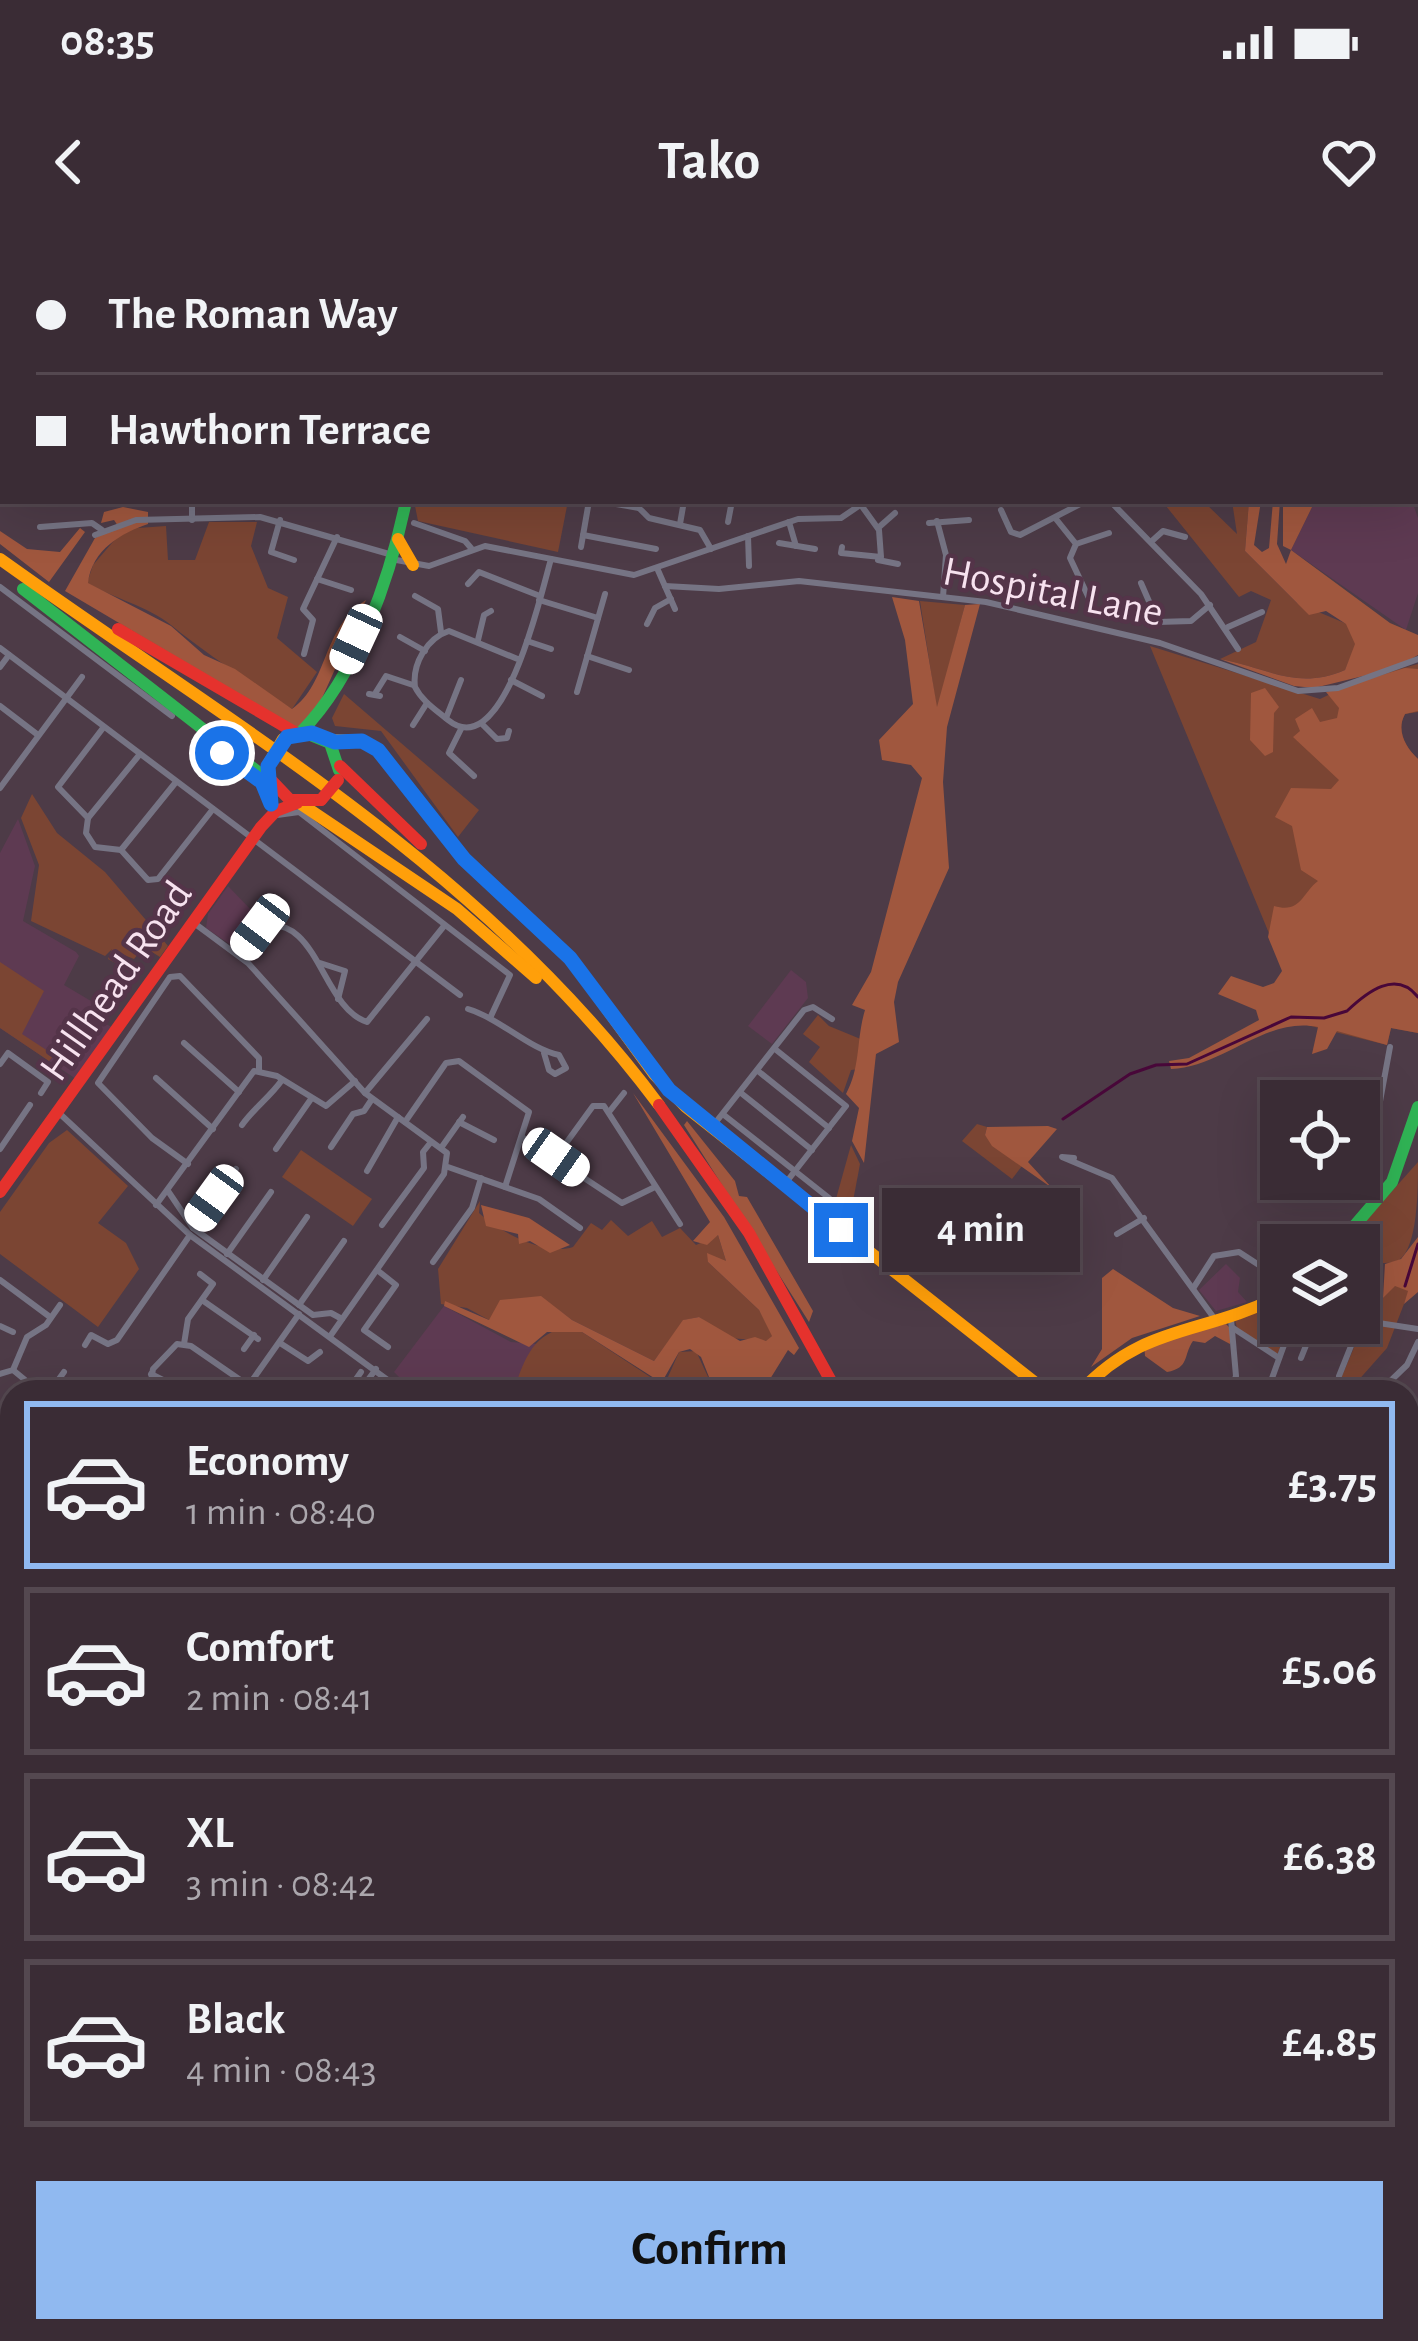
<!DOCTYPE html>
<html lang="en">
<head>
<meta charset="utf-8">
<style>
  body { margin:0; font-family:"Alegreya Sans",sans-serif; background:#41343d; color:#f1f3f6; height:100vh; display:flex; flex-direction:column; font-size:45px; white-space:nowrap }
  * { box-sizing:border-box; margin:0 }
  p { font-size:39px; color:#aba7ad }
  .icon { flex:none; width:66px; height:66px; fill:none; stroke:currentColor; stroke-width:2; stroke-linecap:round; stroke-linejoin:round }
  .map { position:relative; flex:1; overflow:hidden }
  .panel { position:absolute; left:0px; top:1140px; width:1419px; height:963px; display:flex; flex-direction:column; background:#3a2c35; border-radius:36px 36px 0 0; box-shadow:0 12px 48px #0002,0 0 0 3px #544850 }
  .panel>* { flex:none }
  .guide { position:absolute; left:0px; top:0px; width:1419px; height:264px; box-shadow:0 12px 48px #0002,0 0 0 3px #544850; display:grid; align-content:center; height:264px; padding:0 36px; background:#3a2c35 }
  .controls { position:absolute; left:1260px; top:840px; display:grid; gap:24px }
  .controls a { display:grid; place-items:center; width:120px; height:120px; border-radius:0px; background:#3a2c35; box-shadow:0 12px 48px #0002,0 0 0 3px #544850; font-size:60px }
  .end { position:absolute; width:54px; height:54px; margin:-27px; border:15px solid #1a73e8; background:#fff; box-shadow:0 0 0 6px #fff }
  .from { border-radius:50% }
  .bubble { position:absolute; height:84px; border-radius:0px; background:#3a2c35; box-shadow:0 12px 48px #0002,0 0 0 3px #544850; font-size:39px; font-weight:700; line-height:84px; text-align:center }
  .car { position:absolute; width:36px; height:72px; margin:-36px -18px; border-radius:15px; box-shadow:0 0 9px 3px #0007; background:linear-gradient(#fff 24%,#345 0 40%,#fff 0 76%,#345 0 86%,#fff 0) }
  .guide b { display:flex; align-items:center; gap:42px; height:114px; font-size:45px }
  .guide b+b { border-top:3px solid #544850 }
  .guide i { width:30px; height:30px; background:#f1f3f6 }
  ul { padding:21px 0 0; list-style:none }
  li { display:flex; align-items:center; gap:36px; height:168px; margin:0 24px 18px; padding:0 12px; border:6px solid #544850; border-radius:0px }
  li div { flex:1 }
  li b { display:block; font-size:45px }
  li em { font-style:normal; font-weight:700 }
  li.active { border-color:#90b9f0 }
  li>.icon { width:108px; height:108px; stroke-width:1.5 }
  .action { display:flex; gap:24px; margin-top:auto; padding:24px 36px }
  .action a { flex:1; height:138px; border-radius:0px; background:#90b9f0; color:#111; font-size:48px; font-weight:700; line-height:138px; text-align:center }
  .status { display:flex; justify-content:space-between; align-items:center; height:84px; padding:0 60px; background:#3a2c35; direction:ltr }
  .status svg { height:33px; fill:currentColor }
  header { display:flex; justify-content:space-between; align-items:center; height:156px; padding:0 36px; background:#3a2c35; font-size:54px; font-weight:700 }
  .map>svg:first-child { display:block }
</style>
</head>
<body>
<div class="status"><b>08:35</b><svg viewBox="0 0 49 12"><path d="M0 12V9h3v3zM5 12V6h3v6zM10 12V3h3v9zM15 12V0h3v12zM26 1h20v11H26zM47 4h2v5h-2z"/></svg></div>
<header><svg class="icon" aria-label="back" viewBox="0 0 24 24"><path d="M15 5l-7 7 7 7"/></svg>Tako<svg class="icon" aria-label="heart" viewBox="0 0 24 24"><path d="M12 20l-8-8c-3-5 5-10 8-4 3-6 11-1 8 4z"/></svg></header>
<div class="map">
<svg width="1418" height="2101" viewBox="0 0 1418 2101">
  <rect width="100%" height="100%" fill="#4d3b47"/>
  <g fill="#5e3a52">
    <polygon points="1315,261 1412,261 1418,278 1418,353 1406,390 1291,310"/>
    <polygon points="18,579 35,626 23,681 76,712 79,716 64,745 101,767 94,778 112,787 76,839 0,788 0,613"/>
    <polygon points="228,646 260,679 234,707 206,688 208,674"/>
    <polygon points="791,730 806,742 808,758 772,804 748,786"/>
    <polygon points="1226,1024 1240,1038 1238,1052 1247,1062 1216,1071 1199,1050"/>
    <polygon points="444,1066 511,1102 538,1104 650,1152 477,1152 461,1147 414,1152 394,1132"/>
    <polygon points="1407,1439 1418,1448 1418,1792 1407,1790"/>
  </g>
  <g fill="#7b4533">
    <polygon points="414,261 568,261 558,312 418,281"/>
    <path d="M1162,261h41l34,33 -5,-33h17l-4,50 52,52 50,21 9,20 -11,26c-49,21 -76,-2 -125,-11l36,-17 15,-42 -20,-9 -12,6z"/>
    <path d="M209,282h48l-6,24 17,42 20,9 -11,41 40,34 -25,37c-42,-27 -83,-53 -121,-84 -24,-19 -58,-27 -84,-42l6,-18 31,-36 42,-3 2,34h27z"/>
    <polygon points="920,361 965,365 937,471"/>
    <path d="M1150,406l170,53 39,-19 59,-16v48l-13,2c-9,16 0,33 13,45v274l-27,-5 -4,17 -80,-20z"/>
    <polygon points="344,454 479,570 458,597 381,491 335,486 332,478"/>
    <polygon points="32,554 57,593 105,632 168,706 160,717 144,707 134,719 114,711 129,720 125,728 108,719 112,709 105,716 31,681 39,625 21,578"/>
    <polygon points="0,722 44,751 22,794 54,815 49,821 0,788"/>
    <polygon points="818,775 829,786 863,800 860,829 851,830 843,853 809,822 820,807 803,794"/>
    <polygon points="977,884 987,887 985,895 1022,926 1012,939 962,901"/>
    <polygon points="67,890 128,946 98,983 126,1003 139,1029 98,1087 0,1014 0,972 49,903"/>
    <polygon points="851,905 860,924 850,977 834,966"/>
    <polygon points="301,910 372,959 353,986 282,937"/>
    <path d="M1418,922c0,27 0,85 -19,98 -13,6 -25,0 -38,6l-2,-21h-15z"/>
    <path d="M480,961l-1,12c22,20 67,43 94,34l18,-24 11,7 9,-10 17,16 24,-15 10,16 18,-9 16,17 22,-10 8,26 -18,1 51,48 14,25 -6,6 -38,-3 -30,-21 -15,3 -30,41 -82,-41 -31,-23 -52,23 -22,-12 -26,-4 -3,-35z"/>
    <polygon points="1395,1045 1409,1051 1387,1108 1348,1152 1320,1152 1342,1136 1376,1055 1383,1058"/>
    <polygon points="1281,1062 1281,1083 1290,1083 1277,1115 1237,1088 1235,1080"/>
    <path d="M563,1088l19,4 82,54 15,-34 17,-1 19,41h-202c11,-30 17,-55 50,-64z"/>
    <polygon points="1407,1677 1416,1678 1415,1689 1418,1680 1418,1792 1407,1790"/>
    <polygon points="1407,2029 1418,2030 1418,2101 1170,2101 1173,2091 1407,2091"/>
    <polygon points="84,2091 255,2091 252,2101 81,2101"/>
  </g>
  <g fill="#a0573e">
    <path d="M1249,261h12l-7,44 8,7 7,-4 4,-47h7l-3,43 9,20 5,-14 -8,-4v-45h32l-24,49 99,73 28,12v20l-22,13 -82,20 -20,-2 -74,-27c49,9 76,32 125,11l10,-26 -9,-20 -20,-13 -17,4 -64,-64z"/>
    <path d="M123,267l25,5v12c-26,9 -56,25 -60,59l83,43 33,29 31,14 57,40c37,-26 29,-80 74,-109l-52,116 -16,13 -233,-138 30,-53 23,-12 -4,-6 -13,3 3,-11z"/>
    <polygon points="80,288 85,292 49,342 0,304 0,291 27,309 60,312"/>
    <path d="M892,357l27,4 18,106 28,-102 15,-1 -33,123 -4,55 6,86 -51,114 -4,20 5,40 -23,12 -12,109 -12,-22 7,-33 -13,-14c15,-28 10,-54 19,-84l-13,-5 19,-33 51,-194 -11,-13 -29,-5 -3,-20 34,-36 -8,-64z"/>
    <path d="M1405,428l13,1v42l-13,3c-9,16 0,33 13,45v274l-27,-5 -4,17 -50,-14 -10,18 -15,5 6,-27c-52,-11 -95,40 -147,42l-2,-8 20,-3 70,-38 -3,-10 -38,-16 13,-18 32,11 11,-4 8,-12 -14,-34 6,-31c27,8 28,-13 44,-25l-17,-11 -9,-44 -17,-9 16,-29 40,1 8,-9 -46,-43 7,-6 -5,-12 17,-11 8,14 17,-4 2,-10 -13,-16z"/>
    <polygon points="1265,448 1279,467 1274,473 1273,512 1265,516 1250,500 1251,453"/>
    <polygon points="633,853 724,977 799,1108 794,1115 788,1110 762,1152 715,1152 701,1117 690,1109 679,1112 658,1149 654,1138 582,1092 547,1092 529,1107 444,1066 445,1061 489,1080 500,1060 541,1056 572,1080 654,1121 683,1080 699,1077 740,1101 755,1097 766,1101 772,1096 759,1070 708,1022 707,1013 726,1021 718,995 707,1005 693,1001 710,982"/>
    <polygon points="687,881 735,941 739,956 747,957 813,1071 809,1082 684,885"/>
    <polygon points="1048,886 1057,889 1028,922 1052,948 992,906 985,895 987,887"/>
    <polygon points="481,965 529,978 570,1005 550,1013 530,1001 519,1004 518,994 486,986"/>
    <polygon points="1418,997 1418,1052 1404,1064 1408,1051 1395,1046 1383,1058 1385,1024 1401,1019"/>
    <polygon points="1113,1029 1173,1068 1200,1076 1132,1098 1091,1127 1102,1109 1102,1038"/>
    <path d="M1226,1084l5,5 -1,15 -15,-8 -10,7 -12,-2c-10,14 -3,27 -26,31l-22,-16 -1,-13z"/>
  </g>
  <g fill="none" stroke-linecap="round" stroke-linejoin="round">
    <g stroke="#480739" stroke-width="3">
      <path d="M1063,879l67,-45 26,-9 31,-1 104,-47 33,1 23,-7c20,-19 49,-42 71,-14"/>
      <polyline points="1405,1046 1418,1004"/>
      <polyline points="1407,1357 1418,1350"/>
      <polyline points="1407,2055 1410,2040 1418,2042"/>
      <polyline points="1373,2101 1375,2091"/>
    </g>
    <g stroke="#767484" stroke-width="6">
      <polyline points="52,0 54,3"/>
      <polyline points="172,0 172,3"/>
      <polyline points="231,0 234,3"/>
      <polyline points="572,0 582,3"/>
      <polyline points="763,0 765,3"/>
      <polyline points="1257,0 1260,3"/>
      <polyline points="1292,0 1295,3"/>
      <polyline points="35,3 35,0"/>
      <polyline points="64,3 70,0"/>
      <polyline points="245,3 250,0"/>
      <polyline points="316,3 318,0"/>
      <polyline points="391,3 394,0"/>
      <polyline points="420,3 420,0"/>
      <polyline points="565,3 566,0"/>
      <polyline points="614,3 616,0"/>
      <polyline points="1210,3 1214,0"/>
      <polyline points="1,118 3,118"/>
      <polyline points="0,160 3,160"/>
      <polyline points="1416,167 1418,170"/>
      <polyline points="599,261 639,268"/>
      <polyline points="640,261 639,268 649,278 700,290 711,309"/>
      <polyline points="1110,261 1201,354 1238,409"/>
      <polyline points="1001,270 1011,292 1020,295 1086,261"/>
      <polyline points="1056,279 1076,304 1070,318 1095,371"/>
      <polyline points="192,280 192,261"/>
      <polyline points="280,280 271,312 294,320"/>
      <polyline points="937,281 946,315 943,357"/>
      <polyline points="728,282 732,261"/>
      <polyline points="789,282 796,306"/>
      <polyline points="414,283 465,301 471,308"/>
      <polyline points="929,283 969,280"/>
      <polyline points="680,284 684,261"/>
      <polyline points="40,287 92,283 102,290"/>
      <polyline points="878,288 895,273"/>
      <polyline points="95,295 136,280 260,277 389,314"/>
      <polyline points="583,295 656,309"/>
      <polyline points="748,296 749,326"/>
      <polyline points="1153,300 1163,291 1185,297"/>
      <polyline points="779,303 815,309"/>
      <polyline points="1076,304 1109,293"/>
      <polyline points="581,307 589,261"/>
      <polyline points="842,307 841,313 881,317 879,290 861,265"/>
      <polyline points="391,319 429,326 485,306 634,335 798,279 841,278 866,261"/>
      <polyline points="878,320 898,324"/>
      <polyline points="657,328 675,369"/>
      <polyline points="317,339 351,350"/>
      <polyline points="1141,343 1158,382 1191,381 1210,365"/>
      <polyline points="468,344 479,332 540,356"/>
      <polyline points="665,346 719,349 799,341 986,362 1160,403 1298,451 1338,448 1418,419"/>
      <polyline points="0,347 172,476"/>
      <polyline points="415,356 438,369 441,392"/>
      <polyline points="539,360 598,378"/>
      <polyline points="647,384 655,368 671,359"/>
      <polyline points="1228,387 1262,372"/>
      <polyline points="400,397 425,411"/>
      <polyline points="478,400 484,375 491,371"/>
      <polyline points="527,401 551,409"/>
      <polyline points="0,408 460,755"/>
      <polyline points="304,414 313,380 303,369 337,297"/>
      <polyline points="587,416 629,430"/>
      <path d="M520,420l-71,-29c-22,7 -37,33 -34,56 7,14 21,23 33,33 56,45 93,-127 103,-161"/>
      <polyline points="0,427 9,415"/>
      <polyline points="511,440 542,456"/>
      <polyline points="376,452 386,436 413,445"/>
      <polyline points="577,452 605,354"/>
      <polyline points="369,454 380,456"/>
      <polyline points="0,466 38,495"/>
      <polyline points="446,478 461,440"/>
      <polyline points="413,485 427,463"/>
      <polyline points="483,485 497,499 507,498 509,491"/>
      <polyline points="103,488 58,547 88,578 140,514"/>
      <polyline points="461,489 449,513 474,536"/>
      <polyline points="264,545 267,561 278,567"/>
      <polyline points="0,548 82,437"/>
      <polyline points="270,576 299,572 510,735 491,776"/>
      <polyline points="88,578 86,593 95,607 121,610 176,542"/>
      <polyline points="121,610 148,640 158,639 213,569"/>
      <polyline points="194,683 248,723 365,853 447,913 444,934 331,1095"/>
      <path d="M239,715l21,-28c58,-16 61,80 107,95l77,-96"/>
      <polyline points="320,723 345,731 338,759"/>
      <path d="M468,769c33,10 61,40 91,46l7,13 -11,6 -6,-4 -5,-17"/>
      <polyline points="184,803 239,852"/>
      <polyline points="775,809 846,866 784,945"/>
      <polyline points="0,824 8,813 48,842 41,853"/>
      <polyline points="758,831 829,888"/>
      <polyline points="156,838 213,889"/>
      <polyline points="365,853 427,779"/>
      <polyline points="741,853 812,910"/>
      <polyline points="609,872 624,853"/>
      <polyline points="59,873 190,995 404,1152"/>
      <polyline points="724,875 829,958"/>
      <polyline points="405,882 446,823 459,821 529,872 505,947"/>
      <polyline points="459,882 494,900"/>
      <path d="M242,885c13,-18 28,-28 40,-45"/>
      <polyline points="712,887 804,770 813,767 832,779"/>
      <polyline points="522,897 622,963 655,947"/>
      <polyline points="331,907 353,874 364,871 372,859"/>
      <polyline points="441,908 463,877"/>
      <polyline points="0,909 30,865"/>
      <polyline points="276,909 311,859"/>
      <polyline points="556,917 593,866 604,866 680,984"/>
      <polyline points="1074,918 1062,917 1112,938 1214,1078"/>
      <polyline points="188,924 152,898 98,843 170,737 180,736 259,818 259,830"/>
      <polyline points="448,927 539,959 580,988"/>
      <polyline points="367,931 398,877"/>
      <polyline points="1384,948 1365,943 1390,807"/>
      <polyline points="168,951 193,988 313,1075 331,1073 342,1079"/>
      <polyline points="156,965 254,831 277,836 326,866 355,841"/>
      <polyline points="382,985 424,928 423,912 431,902"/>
      <polyline points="193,988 236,929"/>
      <polyline points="1117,994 1144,978"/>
      <polyline points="227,1014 271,952"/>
      <polyline points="433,1022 472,968 481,938"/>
      <polyline points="377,1030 396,1045 364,1090 388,1107"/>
      <polyline points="0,1040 50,1077"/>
      <polyline points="263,1040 307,977"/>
      <polyline points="1359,1045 1370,1049 1362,1067"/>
      <polyline points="1194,1047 1214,1016 1239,1012 1262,1027 1270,1063"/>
      <polyline points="202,1060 258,1099"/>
      <polyline points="299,1065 344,1001"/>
      <polyline points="1231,1079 1236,1136 1231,1152"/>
      <polyline points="1359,1080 1418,1089"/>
      <polyline points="0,1086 13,1092"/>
      <polyline points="1233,1088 1279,1118"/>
      <polyline points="280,1103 308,1121 320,1112"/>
      <polyline points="184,1104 188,1079 213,1044 200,1034"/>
      <polyline points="85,1105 91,1095 108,1104 117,1100 190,995"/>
      <polyline points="244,1109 254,1095"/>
      <polyline points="1301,1118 1315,1083"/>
      <polyline points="13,1130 30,1144 51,1150 64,1132"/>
      <polyline points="0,1134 13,1130 27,1097 46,1085 60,1065"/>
      <polyline points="151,1134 187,1152"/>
      <polyline points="1339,1136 1361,1081"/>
      <polyline points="107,1152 117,1141 139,1152"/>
      <polyline points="149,1152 153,1129 177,1104 191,1106 249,1146"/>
      <polyline points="244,1152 299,1074"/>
      <polyline points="347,1152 361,1132"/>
      <polyline points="359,1152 376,1129"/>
      <polyline points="1267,1152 1292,1083"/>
      <polyline points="1379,1152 1407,1125 1418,1102"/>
      <polyline points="0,1179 12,1183"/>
      <polyline points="0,1236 12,1219"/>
      <polyline points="0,1246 12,1254"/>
      <polyline points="5,1275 12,1264"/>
      <polyline points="0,1324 12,1329"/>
      <polyline points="0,1575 12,1583"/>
      <polyline points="0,1644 12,1624"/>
      <polyline points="0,1701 12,1683"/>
      <polyline points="0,1839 12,1833"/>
      <polyline points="0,1927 12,1927"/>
      <polyline points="0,1976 12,1973"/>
      <polyline points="8,2020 12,2025"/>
    </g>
    <g stroke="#30b455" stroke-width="12">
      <polyline points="23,349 271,542"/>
      <path d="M301,492c56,-57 89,-154 105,-231"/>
      <polyline points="303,492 330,503 339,530"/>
      <polyline points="1338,1005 1392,942 1418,867"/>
      <polyline points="0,1663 12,1670"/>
      <polyline points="20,2091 27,2101"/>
    </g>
    <g stroke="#ff9f0a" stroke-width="12">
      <polyline points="1147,0 1151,3"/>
      <polyline points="1416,227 1418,230"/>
      <polyline points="398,299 413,325"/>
      <path d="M0,319c237,170 481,307 659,546"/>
      <polyline points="326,500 362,501 378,510 464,619 570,718 654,834 686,867 1047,1152"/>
      <polyline points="301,564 457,669 536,738"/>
      <path d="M1080,1152c65,-70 124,-56 201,-97"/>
      <polyline points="1407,1435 1418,1444"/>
      <polyline points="1407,1939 1418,1948"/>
      <polyline points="0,2062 12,2080"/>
    </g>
    <g stroke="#e5322d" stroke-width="12">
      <polyline points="472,3 473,0"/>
      <polyline points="118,389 296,493"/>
      <polyline points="340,526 421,604"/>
      <polyline points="270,539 290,560 321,560"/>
      <polyline points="659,865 749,993 837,1152"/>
      <polyline points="0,952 261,587 276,571 297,563"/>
      <polyline points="0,1794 12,1792"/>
    </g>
    <polyline stroke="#ff9f0a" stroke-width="12" points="269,523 283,499"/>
    <polyline stroke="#e5322d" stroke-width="12" points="321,560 338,540"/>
  </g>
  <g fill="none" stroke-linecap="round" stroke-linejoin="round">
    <polyline stroke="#1a73e8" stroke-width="15" points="222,513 262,542 271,564 268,526 287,497 312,493 335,502 362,501 378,510 464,619 570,718 669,850 841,990"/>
  </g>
  <g text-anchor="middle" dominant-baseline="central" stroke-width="9" stroke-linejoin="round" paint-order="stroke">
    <g font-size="42" fill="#f7e2ef" stroke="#543449">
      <text transform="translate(1053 352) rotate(11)">Hospital Lane</text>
      <text transform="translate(116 741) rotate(-55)">Hillhead Road</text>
    </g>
  </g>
</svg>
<div class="controls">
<a><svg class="icon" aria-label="locate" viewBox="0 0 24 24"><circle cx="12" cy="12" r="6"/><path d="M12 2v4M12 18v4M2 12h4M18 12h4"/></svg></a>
<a><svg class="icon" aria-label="layers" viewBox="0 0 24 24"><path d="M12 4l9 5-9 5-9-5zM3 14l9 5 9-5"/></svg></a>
</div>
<i class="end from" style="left:222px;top:513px"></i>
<i class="end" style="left:841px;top:990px"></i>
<div class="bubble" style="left:882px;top:948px;width:198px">4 min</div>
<i class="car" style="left:356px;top:399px;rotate:205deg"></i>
<i class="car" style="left:260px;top:687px;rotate:217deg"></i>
<i class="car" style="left:556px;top:917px;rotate:125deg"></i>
<i class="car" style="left:214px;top:958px;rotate:216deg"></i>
<div class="guide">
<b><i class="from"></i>The Roman Way</b>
<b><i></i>Hawthorn Terrace</b>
</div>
<section class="panel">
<ul>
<li class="active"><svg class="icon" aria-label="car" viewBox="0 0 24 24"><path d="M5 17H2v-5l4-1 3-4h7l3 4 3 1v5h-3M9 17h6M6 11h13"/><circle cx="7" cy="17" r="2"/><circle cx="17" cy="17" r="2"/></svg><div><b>Economy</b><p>1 min · 08:40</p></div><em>£3.75</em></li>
<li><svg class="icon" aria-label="car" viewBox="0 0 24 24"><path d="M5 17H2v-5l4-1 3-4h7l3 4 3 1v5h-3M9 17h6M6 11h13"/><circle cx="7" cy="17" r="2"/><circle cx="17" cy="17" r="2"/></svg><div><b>Comfort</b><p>2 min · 08:41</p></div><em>£5.06</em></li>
<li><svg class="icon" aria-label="car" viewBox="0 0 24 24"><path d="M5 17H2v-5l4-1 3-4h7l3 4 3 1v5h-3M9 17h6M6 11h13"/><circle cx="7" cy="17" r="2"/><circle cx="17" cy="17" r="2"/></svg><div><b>XL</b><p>3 min · 08:42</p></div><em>£6.38</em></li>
<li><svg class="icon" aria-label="car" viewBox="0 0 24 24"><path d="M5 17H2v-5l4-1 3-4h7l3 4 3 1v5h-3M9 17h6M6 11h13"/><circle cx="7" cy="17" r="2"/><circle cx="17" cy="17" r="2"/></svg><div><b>Black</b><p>4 min · 08:43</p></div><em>£4.85</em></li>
</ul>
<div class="action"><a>Confirm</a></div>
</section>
</div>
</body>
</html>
